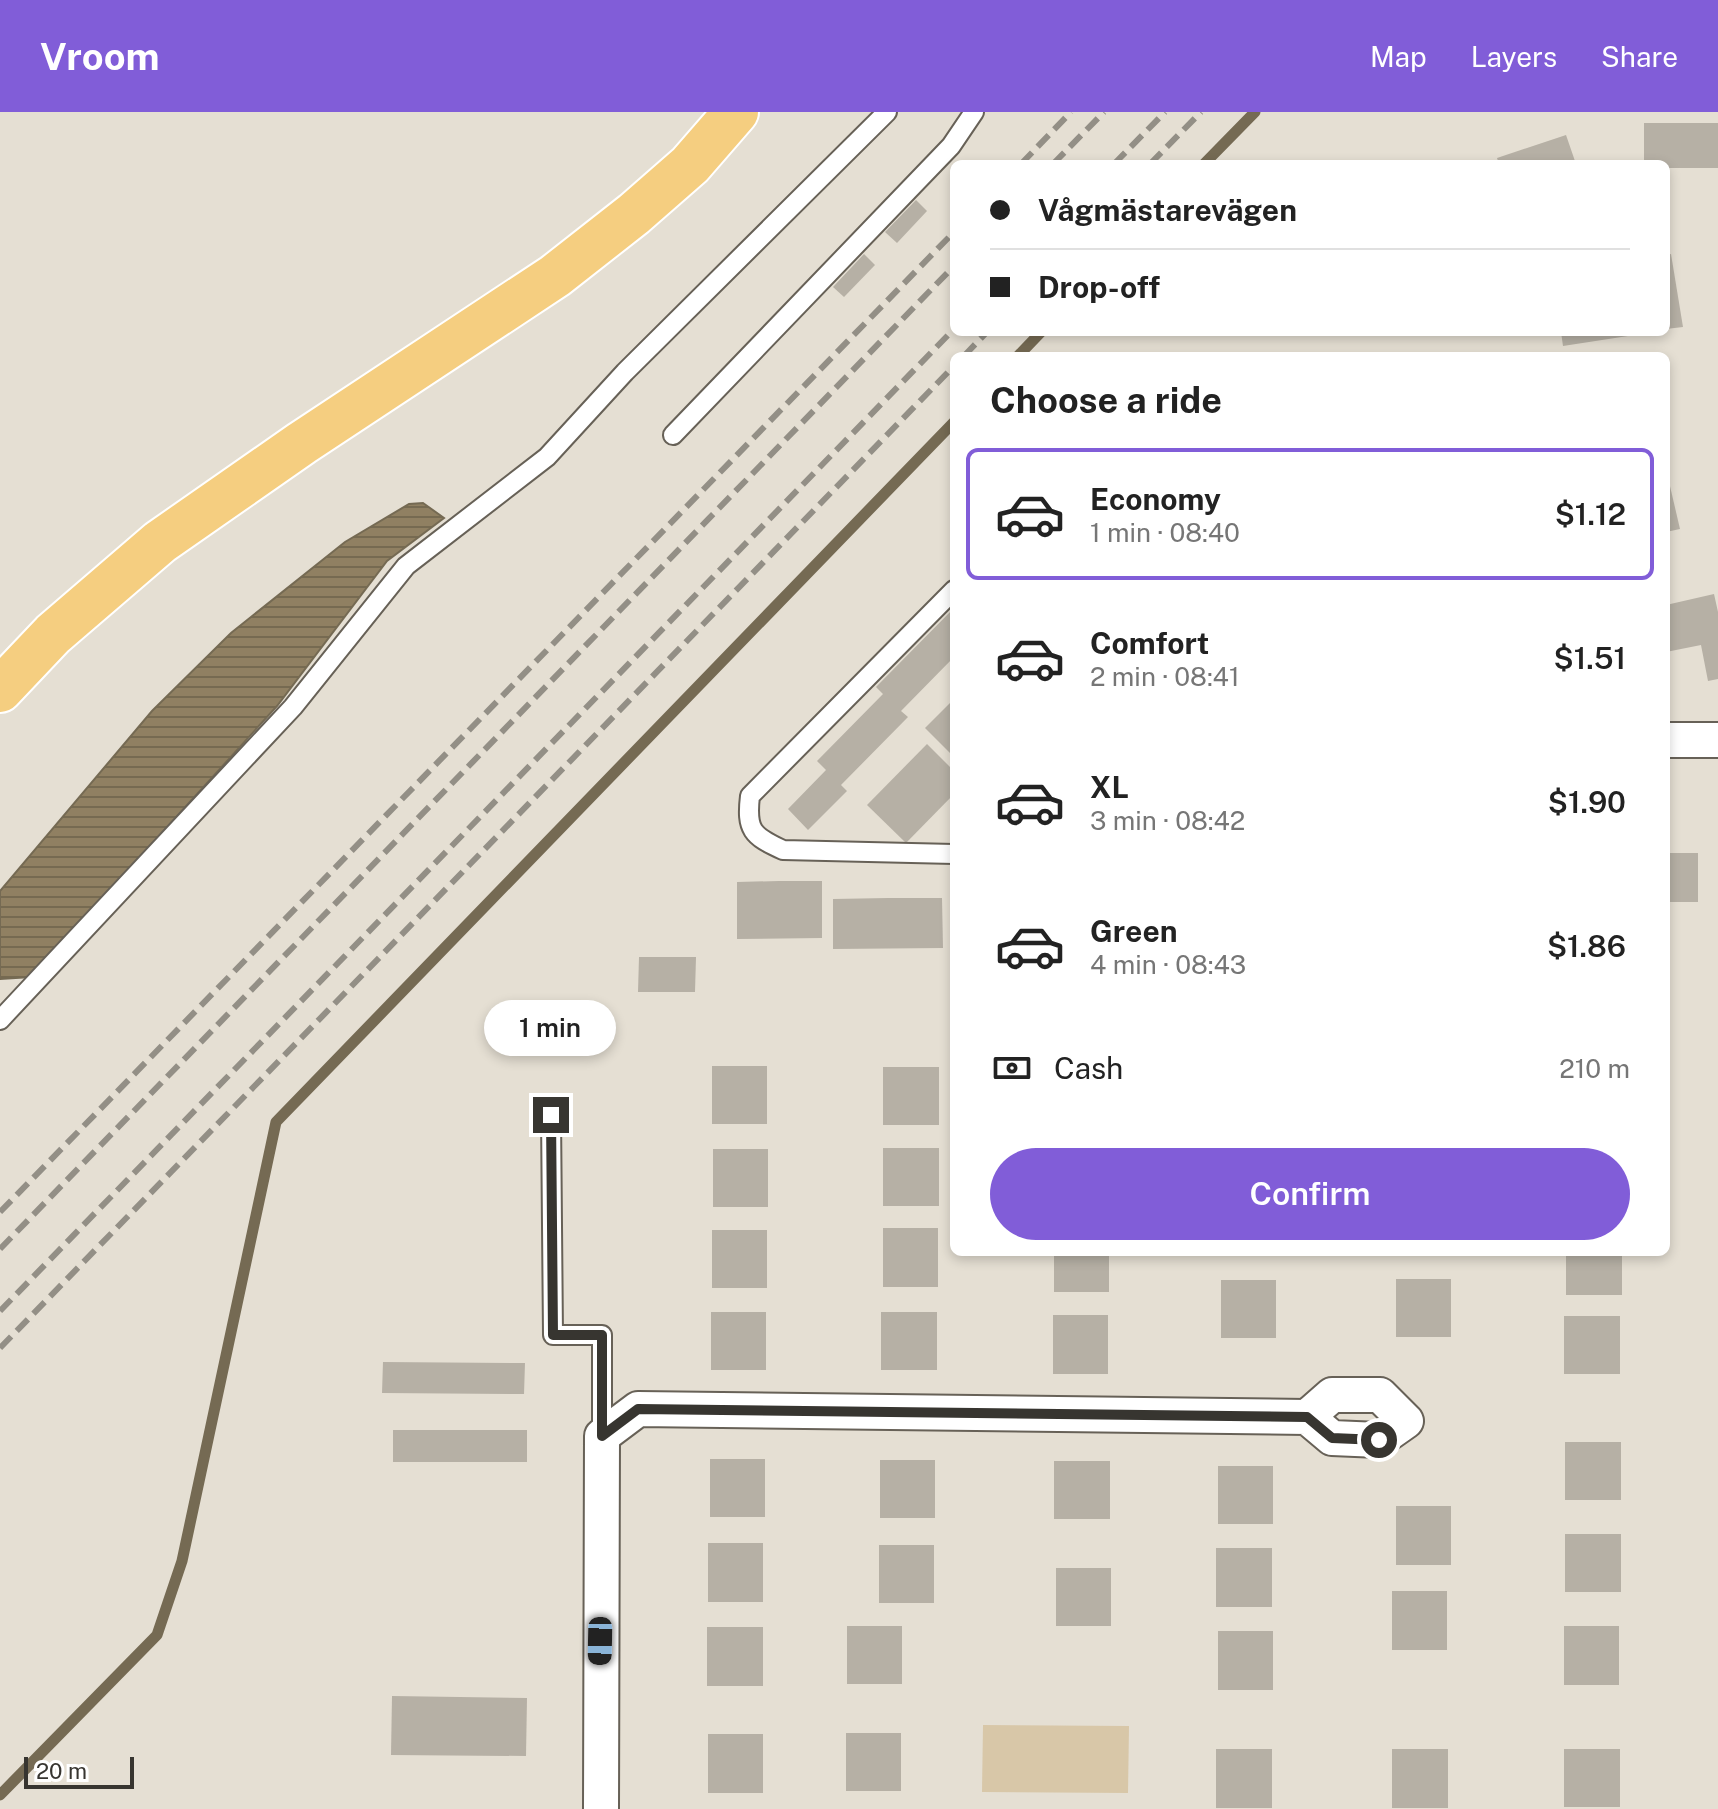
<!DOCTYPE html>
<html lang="en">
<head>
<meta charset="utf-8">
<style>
  body { margin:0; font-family:"Public Sans",sans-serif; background:#f6f6f6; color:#222; height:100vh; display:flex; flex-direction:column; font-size:30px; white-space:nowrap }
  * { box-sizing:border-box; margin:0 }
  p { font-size:26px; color:#767676 }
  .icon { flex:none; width:44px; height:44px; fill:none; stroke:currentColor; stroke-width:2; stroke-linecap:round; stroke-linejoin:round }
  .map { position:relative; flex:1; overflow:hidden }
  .panel { position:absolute; left:950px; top:240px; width:720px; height:904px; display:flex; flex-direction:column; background:#fff; border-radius:12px; box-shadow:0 4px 12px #0003 }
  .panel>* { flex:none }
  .top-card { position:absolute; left:950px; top:48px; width:720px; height:176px; border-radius:12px; box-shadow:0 4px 12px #0003; display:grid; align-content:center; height:176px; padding:0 40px; background:#fff }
  .scale { position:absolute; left:24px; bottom:20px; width:110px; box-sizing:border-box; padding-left:8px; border:4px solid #373530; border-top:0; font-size:22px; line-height:28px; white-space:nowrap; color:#373530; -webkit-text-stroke:6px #fff; paint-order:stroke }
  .end { position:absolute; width:36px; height:36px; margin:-18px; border:10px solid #373530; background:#fff; box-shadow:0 0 0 4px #fff }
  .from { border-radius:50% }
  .bubble { position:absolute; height:56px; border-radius:28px; background:#fff; box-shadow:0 4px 12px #0003; font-size:26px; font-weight:600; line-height:56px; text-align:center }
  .car { position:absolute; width:24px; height:48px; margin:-24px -12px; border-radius:10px; box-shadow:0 0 6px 2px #0007; background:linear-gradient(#222 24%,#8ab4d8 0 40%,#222 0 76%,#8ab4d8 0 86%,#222 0) }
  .top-card b { display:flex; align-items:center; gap:28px; height:76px; font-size:30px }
  .top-card b+b { border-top:2px solid #e0e0e0 }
  .top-card i { width:20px; height:20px; background:#222 }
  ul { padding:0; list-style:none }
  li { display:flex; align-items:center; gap:24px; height:132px; margin:0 16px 12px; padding:0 24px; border:4px solid transparent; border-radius:12px }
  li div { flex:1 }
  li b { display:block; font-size:30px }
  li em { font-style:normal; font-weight:600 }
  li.active { border-color:#815dd8 }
  li>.icon { width:72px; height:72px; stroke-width:1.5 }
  h2 { padding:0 40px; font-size:36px; line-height:96px }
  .pay { display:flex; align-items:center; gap:20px; height:88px; padding:0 40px; font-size:30px }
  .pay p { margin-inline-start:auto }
  .button { display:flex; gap:16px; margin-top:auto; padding:16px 40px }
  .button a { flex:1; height:92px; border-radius:48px; background:#815dd8; color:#fff; font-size:32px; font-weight:600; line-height:92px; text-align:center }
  header { display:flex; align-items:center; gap:48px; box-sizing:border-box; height:112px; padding:0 40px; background:#815dd8; color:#fff }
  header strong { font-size:38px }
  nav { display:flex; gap:44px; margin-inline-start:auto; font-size:28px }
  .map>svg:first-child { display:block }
</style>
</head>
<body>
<header>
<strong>Vroom</strong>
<nav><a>Map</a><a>Layers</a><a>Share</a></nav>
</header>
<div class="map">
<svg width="1718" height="1697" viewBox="0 0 1718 1697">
  <defs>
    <pattern id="water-rules" width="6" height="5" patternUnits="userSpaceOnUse" patternTransform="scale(2)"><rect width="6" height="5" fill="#908062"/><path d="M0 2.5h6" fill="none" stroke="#766a51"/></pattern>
  </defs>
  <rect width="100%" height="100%" fill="#e5dfd3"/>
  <polygon fill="#d8c7a8" points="983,1613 1129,1614 1128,1681 982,1680"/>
  <polygon fill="url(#water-rules)" stroke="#756a53" stroke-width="2" points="423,391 444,406 387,449 277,594 31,865 0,867 0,779 152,599 231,521 345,430 409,392"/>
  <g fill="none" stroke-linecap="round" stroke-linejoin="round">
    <g stroke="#756a53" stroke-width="11">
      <polyline points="1204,52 1255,0"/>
      <polyline points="1018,244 1041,220"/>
      <polyline points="0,1683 157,1523 182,1449 276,1010 954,310"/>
    </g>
  </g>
  <g fill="#b6b0a5">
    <polygon points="1644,11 1718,11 1718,56 1666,56 1666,52 1644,52"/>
    <polygon points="1566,23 1576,52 1499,52 1497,46"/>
    <polygon points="916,88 927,99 897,131 885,120"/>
    <polygon points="864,142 875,153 844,185 833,175"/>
    <polygon points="1671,142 1683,215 1666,217 1666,143"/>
    <polygon points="1561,220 1640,220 1641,222 1563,234"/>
    <polygon points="1666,357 1680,417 1666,420"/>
    <polygon points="1714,482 1718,500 1718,567 1708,569 1701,533 1666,540 1666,493"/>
    <polygon points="954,496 954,545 901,599 908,605 841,673 847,679 808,718 788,697 826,658 817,649 883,582 876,575"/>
    <polygon points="954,587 954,645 925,616"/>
    <polygon points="927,632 954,659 954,682 906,731 867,693"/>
    <rect x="1666" y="741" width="32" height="49"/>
    <polygon points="779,769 822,769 822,826 737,827 737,770"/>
    <polygon points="888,786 942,786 943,836 833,837 833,787"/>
    <polygon points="639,845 696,845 695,880 638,880"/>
    <rect x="712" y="954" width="55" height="58"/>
    <rect x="883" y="955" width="56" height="58"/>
    <rect x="883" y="1036" width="56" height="58"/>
    <rect x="713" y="1037" width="55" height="58"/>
    <rect x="883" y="1116" width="55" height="59"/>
    <rect x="712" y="1118" width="55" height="58"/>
    <rect x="1054" y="1140" width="55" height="40"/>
    <rect x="1566" y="1140" width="56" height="43"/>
    <rect x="1396" y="1167" width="55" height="58"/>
    <rect x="1221" y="1168" width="55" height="58"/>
    <rect x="711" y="1200" width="55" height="58"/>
    <rect x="881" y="1200" width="56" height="58"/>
    <rect x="1053" y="1203" width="55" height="59"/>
    <rect x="1564" y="1204" width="56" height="58"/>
    <polygon points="383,1250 525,1251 524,1282 382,1281"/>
    <rect x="393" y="1318" width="134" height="32"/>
    <rect x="1565" y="1330" width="56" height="58"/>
    <rect x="710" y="1347" width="55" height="58"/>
    <rect x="880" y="1348" width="55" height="58"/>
    <rect x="1054" y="1349" width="56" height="58"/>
    <rect x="1218" y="1354" width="55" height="58"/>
    <rect x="1396" y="1394" width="55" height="59"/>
    <rect x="1565" y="1422" width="56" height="58"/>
    <rect x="708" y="1431" width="55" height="59"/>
    <rect x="879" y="1433" width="55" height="58"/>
    <rect x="1216" y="1436" width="56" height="59"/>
    <rect x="1056" y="1456" width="55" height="58"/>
    <rect x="1392" y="1479" width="55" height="59"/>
    <rect x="847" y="1514" width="55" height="58"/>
    <rect x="1564" y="1514" width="55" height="59"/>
    <rect x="707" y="1515" width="56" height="59"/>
    <rect x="1218" y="1519" width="55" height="59"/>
    <polygon points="392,1584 527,1586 526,1644 391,1643"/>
    <rect x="846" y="1621" width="55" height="58"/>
    <rect x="708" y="1622" width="55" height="59"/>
    <rect x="1216" y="1637" width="56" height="59"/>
    <rect x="1392" y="1637" width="56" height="59"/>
    <rect x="1564" y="1637" width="56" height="58"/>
  </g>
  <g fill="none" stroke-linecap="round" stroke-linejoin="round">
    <g stroke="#676157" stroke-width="22">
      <g id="service">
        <polyline points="673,323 951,34 974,0"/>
        <path d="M954,478l-204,206c-4,34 2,40 33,54l171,4"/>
        <polyline points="0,908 293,595 406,454 547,345 625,260 887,0"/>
        <polyline points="551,1003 553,1223 602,1223 602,1324"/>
      </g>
    </g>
    <g stroke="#676157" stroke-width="38">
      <g id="minor">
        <polyline points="1666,628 1718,628"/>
        <polyline points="601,1697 602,1324 638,1297 1307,1305 1332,1326 1379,1328 1406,1309 1380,1283 1332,1283 1307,1305"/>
      </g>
    </g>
    <g stroke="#fff" stroke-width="48">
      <polyline id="motorway" points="0,578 53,522 160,430 302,331 555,164 634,102 690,53 736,0"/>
    </g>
    <use href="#service" stroke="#fff" stroke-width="18"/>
    <use href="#minor" stroke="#fff" stroke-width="34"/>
    <use href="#motorway" stroke="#f5ce80" stroke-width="44"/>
    <g stroke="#938f86" stroke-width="6" stroke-dasharray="16 8" stroke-linecap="butt">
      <polyline points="1021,52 1071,0"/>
      <polyline points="1053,52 1104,0"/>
      <polyline points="1114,52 1165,0"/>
      <polyline points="1150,52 1201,0"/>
      <polyline points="964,244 987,220"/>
      <polyline points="0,1100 954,120"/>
      <polyline points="0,1137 954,154"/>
      <polyline points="0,1199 954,217"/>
      <polyline points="0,1236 954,254"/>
    </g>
  </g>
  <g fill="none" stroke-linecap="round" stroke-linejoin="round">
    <polyline stroke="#373530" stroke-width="10" points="551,1003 553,1223 602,1223 602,1324 638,1297 1307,1305 1332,1326 1379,1328"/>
  </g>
</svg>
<div class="scale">20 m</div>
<i class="end from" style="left:1379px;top:1328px"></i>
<i class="end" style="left:551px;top:1003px"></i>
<div class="bubble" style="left:484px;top:888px;width:132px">1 min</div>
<i class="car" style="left:600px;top:1529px;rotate:181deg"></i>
<div class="top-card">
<b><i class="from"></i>Vågmästarevägen</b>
<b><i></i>Drop-off</b>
</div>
<section class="panel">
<h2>Choose a ride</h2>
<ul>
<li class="active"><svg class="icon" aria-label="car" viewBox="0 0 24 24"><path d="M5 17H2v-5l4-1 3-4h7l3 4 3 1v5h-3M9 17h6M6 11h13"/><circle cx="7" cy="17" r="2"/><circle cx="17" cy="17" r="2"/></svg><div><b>Economy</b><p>1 min · 08:40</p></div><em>$1.12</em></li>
<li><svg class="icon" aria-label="car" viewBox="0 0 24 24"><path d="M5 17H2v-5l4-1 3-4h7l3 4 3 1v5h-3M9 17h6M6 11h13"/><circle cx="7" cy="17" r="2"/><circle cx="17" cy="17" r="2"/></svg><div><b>Comfort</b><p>2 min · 08:41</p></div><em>$1.51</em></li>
<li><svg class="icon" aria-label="car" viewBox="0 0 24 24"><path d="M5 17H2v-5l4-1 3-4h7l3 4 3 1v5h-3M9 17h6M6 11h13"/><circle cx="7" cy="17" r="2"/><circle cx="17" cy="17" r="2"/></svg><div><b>XL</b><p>3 min · 08:42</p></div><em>$1.90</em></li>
<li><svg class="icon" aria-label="car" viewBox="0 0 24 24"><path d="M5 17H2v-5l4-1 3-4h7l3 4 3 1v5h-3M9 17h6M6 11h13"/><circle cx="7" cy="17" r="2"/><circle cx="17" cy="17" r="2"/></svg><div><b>Green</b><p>4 min · 08:43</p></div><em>$1.86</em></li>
</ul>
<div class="pay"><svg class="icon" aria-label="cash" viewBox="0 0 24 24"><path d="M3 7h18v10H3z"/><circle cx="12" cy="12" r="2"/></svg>Cash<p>210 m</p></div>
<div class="button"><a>Confirm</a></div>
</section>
</div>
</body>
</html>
